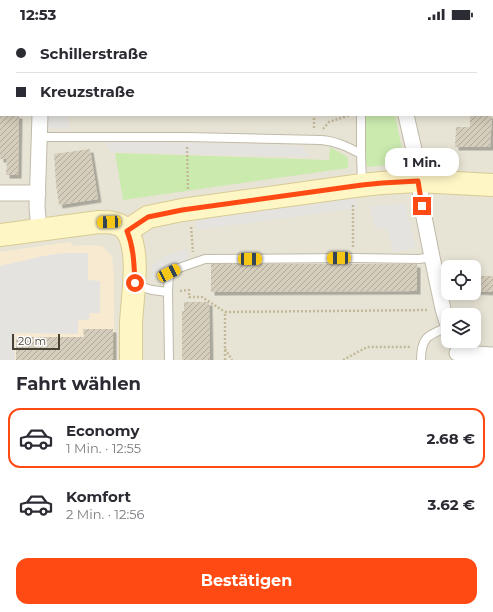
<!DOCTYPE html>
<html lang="de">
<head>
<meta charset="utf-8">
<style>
  body { margin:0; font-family:Montserrat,sans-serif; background:#f2f2f3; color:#2b2b33; height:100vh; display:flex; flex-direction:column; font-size:15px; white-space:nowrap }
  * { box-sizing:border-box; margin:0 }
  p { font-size:13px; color:#7c7c81 }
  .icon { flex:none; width:22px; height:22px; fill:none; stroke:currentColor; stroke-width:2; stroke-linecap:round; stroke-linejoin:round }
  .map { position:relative; height:332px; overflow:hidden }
  .panel { display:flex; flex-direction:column; background:#fff; flex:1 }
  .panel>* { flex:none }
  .top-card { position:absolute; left:0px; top:0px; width:493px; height:88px; box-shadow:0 2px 10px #0003; display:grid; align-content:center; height:88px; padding:0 16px; background:#fff }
  .tools { position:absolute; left:441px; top:232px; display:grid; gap:8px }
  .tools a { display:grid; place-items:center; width:40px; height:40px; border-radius:8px; background:#fff; box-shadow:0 2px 10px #0003; font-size:20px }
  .scale { position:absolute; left:12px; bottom:10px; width:48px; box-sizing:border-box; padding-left:4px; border:2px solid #484235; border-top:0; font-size:11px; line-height:14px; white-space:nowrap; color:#484235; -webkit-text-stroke:3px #fff; paint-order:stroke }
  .end { position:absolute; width:18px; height:18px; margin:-9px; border:5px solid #ff4b13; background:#fff; box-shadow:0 0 0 2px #fff }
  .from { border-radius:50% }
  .bubble { position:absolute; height:28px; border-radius:12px; background:#fff; box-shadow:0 2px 10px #0003; font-size:13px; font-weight:700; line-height:28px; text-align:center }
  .car { position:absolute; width:12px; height:24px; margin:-12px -6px; border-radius:5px; box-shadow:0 0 3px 1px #0007; background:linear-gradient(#f5c518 24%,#345 0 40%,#f5c518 0 76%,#345 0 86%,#f5c518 0) }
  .top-card b { display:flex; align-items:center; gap:14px; height:38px; font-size:15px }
  .top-card b+b { border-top:1px solid #e1e1e2 }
  .top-card i { width:10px; height:10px; background:#2b2b33 }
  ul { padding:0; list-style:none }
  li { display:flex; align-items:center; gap:12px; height:60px; margin:0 8px 6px; padding:0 8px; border:2px solid transparent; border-radius:12px }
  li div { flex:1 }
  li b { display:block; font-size:15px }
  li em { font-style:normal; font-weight:700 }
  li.active { border-color:#ff4b13 }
  li>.icon { width:36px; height:36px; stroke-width:1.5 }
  h2 { padding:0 16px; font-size:18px; line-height:48px }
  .action { display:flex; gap:8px; margin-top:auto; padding:8px 16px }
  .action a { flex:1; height:46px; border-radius:12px; background:#ff4b13; color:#fff; font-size:16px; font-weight:700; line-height:46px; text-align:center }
  .status { display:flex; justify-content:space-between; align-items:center; height:28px; padding:0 20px; background:#fff; direction:ltr }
  .status svg { height:11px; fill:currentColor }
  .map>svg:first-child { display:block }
</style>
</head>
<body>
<div class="status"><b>12:53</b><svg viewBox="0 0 49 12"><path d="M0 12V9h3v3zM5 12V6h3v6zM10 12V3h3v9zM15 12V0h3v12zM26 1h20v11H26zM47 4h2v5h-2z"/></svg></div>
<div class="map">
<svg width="493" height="332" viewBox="0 0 493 332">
  <defs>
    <pattern id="park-crowns" width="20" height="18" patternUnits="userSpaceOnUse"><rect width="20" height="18" fill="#caeaae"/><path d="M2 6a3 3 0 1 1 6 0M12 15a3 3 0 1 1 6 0" fill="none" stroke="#afca96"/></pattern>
    <pattern id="building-hatch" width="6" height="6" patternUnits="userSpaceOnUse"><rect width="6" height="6" fill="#d6cebc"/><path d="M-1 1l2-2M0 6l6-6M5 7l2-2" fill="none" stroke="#b0a99a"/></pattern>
    <filter id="shadow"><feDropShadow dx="3.5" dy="3.5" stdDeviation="0" flood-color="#0004"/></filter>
  </defs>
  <rect width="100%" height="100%" fill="#f4f1e7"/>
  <path fill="#e8e4d5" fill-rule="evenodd" d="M0,0h493v332h-493zM1,1h491v86h-491zM448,239h26v26h-26zM448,287h26v26h-26z"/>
  <polygon fill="#f7ead1" points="69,214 74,218 88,217 102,218 112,228 114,245 114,332 0,332 0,224"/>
  <g fill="#caeaae">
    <polygon points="365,87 395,87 403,126 400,132 394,136 368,139 364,134"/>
    <polygon points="330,119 346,128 348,130 348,140 123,172 115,125 329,132"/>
  </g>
  <rect fill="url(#park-crowns)" x="47" y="0" width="271" height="1"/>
  <g fill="#e5e3df">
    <polygon points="44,87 69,87 69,101 43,100"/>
    <polygon points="104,112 302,118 310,129 111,124"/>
    <polygon points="356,168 358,180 197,202 196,190"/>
    <polygon points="405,176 416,219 407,222 393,224 387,199 376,202 369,178"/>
    <polygon points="187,220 189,234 165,242 152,252 152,237 164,229"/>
    <polygon points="63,225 88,225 88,252 100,253 100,285 90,285 89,291 78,293 78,306 15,305 15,332 0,332 0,238 43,228"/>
  </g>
  <g fill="url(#building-hatch)" filter="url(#shadow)">
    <polygon points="0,87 19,87 18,147 6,147 7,131 0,131"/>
    <polygon points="470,87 492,87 490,119 455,119 456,99 470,99"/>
    <polygon points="90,121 98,171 59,177 56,156 54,126"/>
    <polygon points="211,236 417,236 417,263 211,264"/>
    <polygon points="474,248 493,248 493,264 474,263"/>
    <polygon points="184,274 209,274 210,332 182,332 182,283 184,283"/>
    <polygon points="83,301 113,301 113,332 16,332 16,309 84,309"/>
  </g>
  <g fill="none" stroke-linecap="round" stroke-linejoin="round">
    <g stroke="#c0baa9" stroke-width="10">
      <g id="lane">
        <polyline points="363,1 363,0"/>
        <polyline points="492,54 493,54"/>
        <polyline points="361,87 361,126 362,156"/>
        <path d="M39,109h147l135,3c15,1 27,7 40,14"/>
        <polyline points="135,257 152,262 168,264"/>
        <polyline points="169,332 168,264 169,245 179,240 205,231 354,230 419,231 432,229"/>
        <path d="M421,332c0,-24 8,-25 27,-33"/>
      </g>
    </g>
    <g stroke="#c0baa9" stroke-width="17">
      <g id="street">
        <polyline points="391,0 392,1"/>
        <polyline points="406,87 415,126 423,184 432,229 443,281 448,297"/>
        <polyline points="0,165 38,165"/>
        <polyline points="39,202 37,179 40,87"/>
        <polyline points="457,325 493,327"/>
      </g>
    </g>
    <g stroke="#d7cb94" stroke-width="24">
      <g id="secondary">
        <polyline points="127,203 148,189 182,182 362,157 382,155 418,153 493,157"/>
        <path d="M0,207l99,-13c10,0 21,0 28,9 14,21 5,68 4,92 0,12 0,25 0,37"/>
      </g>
    </g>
    <g stroke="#c3b899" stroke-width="2.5" stroke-dasharray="2 2" stroke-linecap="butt">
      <polyline points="30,0 30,1"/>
      <polyline points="192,0 193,1"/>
      <polyline points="33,1 33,0"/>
      <polyline points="100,1 102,0"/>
      <polyline points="243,1 245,0"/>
      <polyline points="315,1 315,0"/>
      <polyline points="314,100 314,87"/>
      <polyline points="323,101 329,94 350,87"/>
      <polyline points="187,119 188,162"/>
      <polyline points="353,177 353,220"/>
      <polyline points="191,199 193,224"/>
      <polyline points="180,263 189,262 189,269 202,269 225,284"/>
      <polyline points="225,321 232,332"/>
      <polyline points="225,332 225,284 429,282"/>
      <polyline points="343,332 367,319 411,319"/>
    </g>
    <use href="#lane" stroke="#fff" stroke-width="8"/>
    <use href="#street" stroke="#fff" stroke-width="15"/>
    <use href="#secondary" stroke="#fff6c6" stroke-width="22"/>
  </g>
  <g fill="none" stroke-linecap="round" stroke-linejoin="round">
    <path stroke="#ff4b13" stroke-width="5" d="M135,255c-1,-18 -1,-35 -8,-52l21,-14 34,-7 180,-25 20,-2 36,-2 4,25"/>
  </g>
</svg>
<div class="tools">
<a><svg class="icon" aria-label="locate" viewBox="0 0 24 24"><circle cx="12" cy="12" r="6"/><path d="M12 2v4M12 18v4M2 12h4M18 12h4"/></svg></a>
<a><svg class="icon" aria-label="layers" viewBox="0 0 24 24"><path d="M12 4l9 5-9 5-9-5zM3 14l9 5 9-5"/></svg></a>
</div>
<div class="scale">20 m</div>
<i class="end from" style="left:135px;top:255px"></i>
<i class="end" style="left:422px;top:178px"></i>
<div class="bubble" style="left:385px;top:120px;width:74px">1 Min.</div>
<i class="car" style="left:109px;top:194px;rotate:268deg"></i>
<i class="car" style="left:339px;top:230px;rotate:269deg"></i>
<i class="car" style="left:250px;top:231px;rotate:90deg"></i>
<i class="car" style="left:169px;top:245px;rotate:63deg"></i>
<div class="top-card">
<b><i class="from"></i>Schillerstraße</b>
<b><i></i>Kreuzstraße</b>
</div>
</div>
<section class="panel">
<h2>Fahrt wählen</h2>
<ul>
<li class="active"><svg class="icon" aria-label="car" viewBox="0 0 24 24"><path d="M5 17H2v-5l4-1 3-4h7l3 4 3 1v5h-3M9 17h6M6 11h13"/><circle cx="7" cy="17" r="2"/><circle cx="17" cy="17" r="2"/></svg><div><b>Economy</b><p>1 Min. · 12:55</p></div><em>2.68 €</em></li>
<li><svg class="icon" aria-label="car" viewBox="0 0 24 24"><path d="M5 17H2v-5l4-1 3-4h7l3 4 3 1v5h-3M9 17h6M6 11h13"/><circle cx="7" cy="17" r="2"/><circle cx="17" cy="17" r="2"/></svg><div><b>Komfort</b><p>2 Min. · 12:56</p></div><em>3.62 €</em></li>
</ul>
<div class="action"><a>Bestätigen</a></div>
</section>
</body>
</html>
